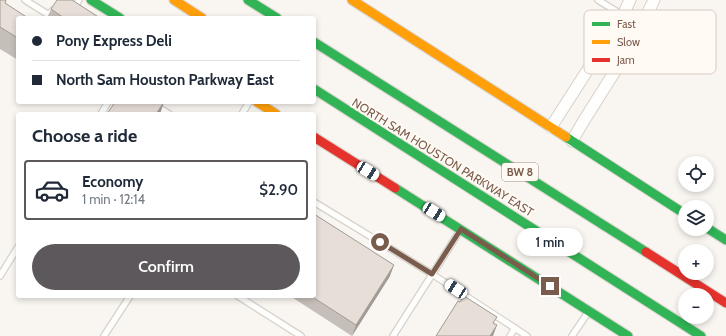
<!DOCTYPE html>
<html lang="en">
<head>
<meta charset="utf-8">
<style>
  body { margin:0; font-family:Cabin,sans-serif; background:#f6f6f7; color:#1f2937; height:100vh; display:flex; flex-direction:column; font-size:15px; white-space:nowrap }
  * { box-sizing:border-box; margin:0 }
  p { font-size:13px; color:#747a83 }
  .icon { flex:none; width:22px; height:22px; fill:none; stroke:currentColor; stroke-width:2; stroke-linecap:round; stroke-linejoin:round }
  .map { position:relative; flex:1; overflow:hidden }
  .drawer { position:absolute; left:16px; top:112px; width:300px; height:186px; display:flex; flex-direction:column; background:#fff; border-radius:4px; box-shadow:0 2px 6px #0003 }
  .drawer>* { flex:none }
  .banner { position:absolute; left:16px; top:16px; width:300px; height:88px; border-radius:4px; box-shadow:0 2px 6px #0003; display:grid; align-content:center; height:88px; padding:0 16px; background:#fff }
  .fabs { position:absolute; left:678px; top:156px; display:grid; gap:8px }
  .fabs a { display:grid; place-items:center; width:36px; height:36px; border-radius:50%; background:#fff; box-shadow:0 2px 6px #0003; font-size:20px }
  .end { position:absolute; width:18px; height:18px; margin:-9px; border:5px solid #7a5c4d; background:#fff; box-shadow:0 0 0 2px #fff }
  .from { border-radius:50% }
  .bubble { position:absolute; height:28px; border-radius:14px; background:#fff; box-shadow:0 2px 6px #0003; font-size:13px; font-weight:600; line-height:28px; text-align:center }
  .car { position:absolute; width:12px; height:24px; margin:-12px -6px; border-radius:5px; box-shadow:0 0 3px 1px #0007; background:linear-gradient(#fff 24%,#345 0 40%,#fff 0 76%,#345 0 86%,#fff 0) }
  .banner b { display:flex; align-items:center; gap:14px; height:38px; font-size:15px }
  .banner b+b { border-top:1px solid #e0e1e3 }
  .banner i { width:10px; height:10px; background:#1f2937 }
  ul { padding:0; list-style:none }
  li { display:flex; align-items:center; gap:12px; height:60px; margin:0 8px 6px; padding:0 8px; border:2px solid transparent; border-radius:4px }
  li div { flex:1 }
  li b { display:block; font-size:15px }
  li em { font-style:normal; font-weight:600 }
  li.current { border-color:#5c585b }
  li>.icon { width:36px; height:36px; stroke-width:1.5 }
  h2 { padding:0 16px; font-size:18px; line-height:48px }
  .action { display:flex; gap:8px; margin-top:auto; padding:8px 16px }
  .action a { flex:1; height:46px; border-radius:24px; background:#5c585b; color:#fff; font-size:16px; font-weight:600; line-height:46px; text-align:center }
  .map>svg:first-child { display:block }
</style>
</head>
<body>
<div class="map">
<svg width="726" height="336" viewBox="0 0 726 336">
  <rect width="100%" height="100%" fill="#f9f5f0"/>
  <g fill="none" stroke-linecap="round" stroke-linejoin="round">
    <g stroke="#d7d1cb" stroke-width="8">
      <g id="lane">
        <polyline points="25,0 49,15 53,10"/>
        <polyline points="598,0 642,27"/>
        <polyline points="67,18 79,0"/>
        <polyline points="150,102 169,114"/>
        <polyline points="101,114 108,102"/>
        <polyline points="242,114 249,102"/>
        <polyline points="314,202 432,274 527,336"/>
        <polyline points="0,276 18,247"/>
        <polyline points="238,296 301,336"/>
        <polyline points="104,336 130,296"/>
        <polyline points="393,336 461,229"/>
        <polyline points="510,336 515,328"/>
        <polyline points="572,336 589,311"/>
      </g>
    </g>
    <g stroke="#d7d1cb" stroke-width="13">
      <g id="street">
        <polyline points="551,127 623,15 630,0"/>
        <polyline points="572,141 583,122 634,41 654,0"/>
      </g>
    </g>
    <g stroke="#d9d2cb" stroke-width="11">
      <g id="fast">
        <polyline points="91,0 120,18"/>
        <polyline points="248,0 277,18"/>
        <polyline points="314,42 646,252"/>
        <polyline points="314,89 701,336"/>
        <polyline points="566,137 685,214"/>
        <polyline points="395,188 628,336"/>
        <polyline points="707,228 726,240"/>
      </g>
    </g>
    <g stroke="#d9d2cb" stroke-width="11">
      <g id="slow">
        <polyline points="174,0 202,18"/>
        <polyline points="352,0 566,137"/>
        <polyline points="257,102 276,114"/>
      </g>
    </g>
    <g stroke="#d9d2cb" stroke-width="11">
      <g id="jam">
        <polyline points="314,137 395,188"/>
        <polyline points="646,252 726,303"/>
      </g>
    </g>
    <use href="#lane" stroke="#fefefd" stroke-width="5.5"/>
    <use href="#street" stroke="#fefefd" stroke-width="11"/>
    <use href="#fast" stroke="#30b455" stroke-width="9"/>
    <use href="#slow" stroke="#ff9f0a" stroke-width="9"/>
    <use href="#jam" stroke="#e5322d" stroke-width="9"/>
  </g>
  <g fill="#c6bfb9">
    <polygon points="0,0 6,3 18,18 18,60 0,49"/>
    <polygon points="51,9 100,18 47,18"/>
    <polygon points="390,276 352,336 290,296 314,296"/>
  </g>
  <g fill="#a19b96">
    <polygon points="164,102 160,114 156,114"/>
    <polygon points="394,265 390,276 352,336 356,325"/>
    <polygon points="497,325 493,336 490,336"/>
  </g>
  <g fill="#e6ded7" stroke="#a19b96">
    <polygon points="0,0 6,0 5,3 28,18 18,18 18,38 0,27"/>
    <polygon points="57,0 72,0 100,18 64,18 51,9"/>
    <polygon points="115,102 164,102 156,114 107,114"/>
    <polygon points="314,214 394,265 356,325 311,296 314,296"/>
    <polygon points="464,296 497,317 493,323 497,325 490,336 436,336 458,301 460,302"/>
  </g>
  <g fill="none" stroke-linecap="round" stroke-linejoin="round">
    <polyline stroke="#7a5c4d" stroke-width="5" points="380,242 432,274 461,229 550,286"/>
  </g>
  <g text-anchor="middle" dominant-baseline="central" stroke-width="4" stroke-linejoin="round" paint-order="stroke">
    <rect fill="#fffaf3" stroke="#a28b7f" stroke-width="1" x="502" y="163" width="36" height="18" rx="3"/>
    <g font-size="11" font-weight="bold" fill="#7a5c4d">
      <text x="520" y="172">BW 8</text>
    </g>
    <g font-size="12" fill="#7a5c4d" stroke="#fffaf3">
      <text transform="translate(443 157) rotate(32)">NORTH SAM HOUSTON PARKWAY EAST</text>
    </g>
  </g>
  <rect x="584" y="10" width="132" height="64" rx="6" fill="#fffaf3" stroke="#d7cbc1" stroke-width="1"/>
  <rect x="592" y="22" width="18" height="4" fill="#30b455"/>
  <rect x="592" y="40" width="18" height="4" fill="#ff9f0a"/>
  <rect x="592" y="58" width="18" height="4" fill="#e5322d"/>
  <g font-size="11" fill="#7a5c4d">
    <text x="617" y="28">Fast</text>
    <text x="617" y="46">Slow</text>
    <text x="617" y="64">Jam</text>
  </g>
</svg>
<div class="fabs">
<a><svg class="icon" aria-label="locate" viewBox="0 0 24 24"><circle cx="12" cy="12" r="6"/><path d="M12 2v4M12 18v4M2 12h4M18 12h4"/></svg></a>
<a><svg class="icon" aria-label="layers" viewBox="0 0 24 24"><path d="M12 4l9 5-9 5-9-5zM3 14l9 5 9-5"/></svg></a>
<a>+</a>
<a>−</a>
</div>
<i class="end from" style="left:380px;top:242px"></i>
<i class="end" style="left:550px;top:286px"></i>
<div class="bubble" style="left:517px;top:228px;width:66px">1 min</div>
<i class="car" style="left:368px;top:171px;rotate:122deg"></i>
<i class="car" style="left:434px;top:212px;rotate:122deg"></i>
<i class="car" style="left:456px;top:289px;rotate:303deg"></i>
<div class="banner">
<b><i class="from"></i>Pony Express Deli</b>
<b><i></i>North Sam Houston Parkway East</b>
</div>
<section class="drawer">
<h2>Choose a ride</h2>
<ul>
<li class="current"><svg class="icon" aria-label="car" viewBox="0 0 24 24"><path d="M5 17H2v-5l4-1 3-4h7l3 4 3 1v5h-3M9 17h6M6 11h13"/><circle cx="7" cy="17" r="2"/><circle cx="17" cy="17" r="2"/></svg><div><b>Economy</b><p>1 min · 12:14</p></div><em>$2.90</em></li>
</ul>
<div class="action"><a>Confirm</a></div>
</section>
</div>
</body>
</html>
